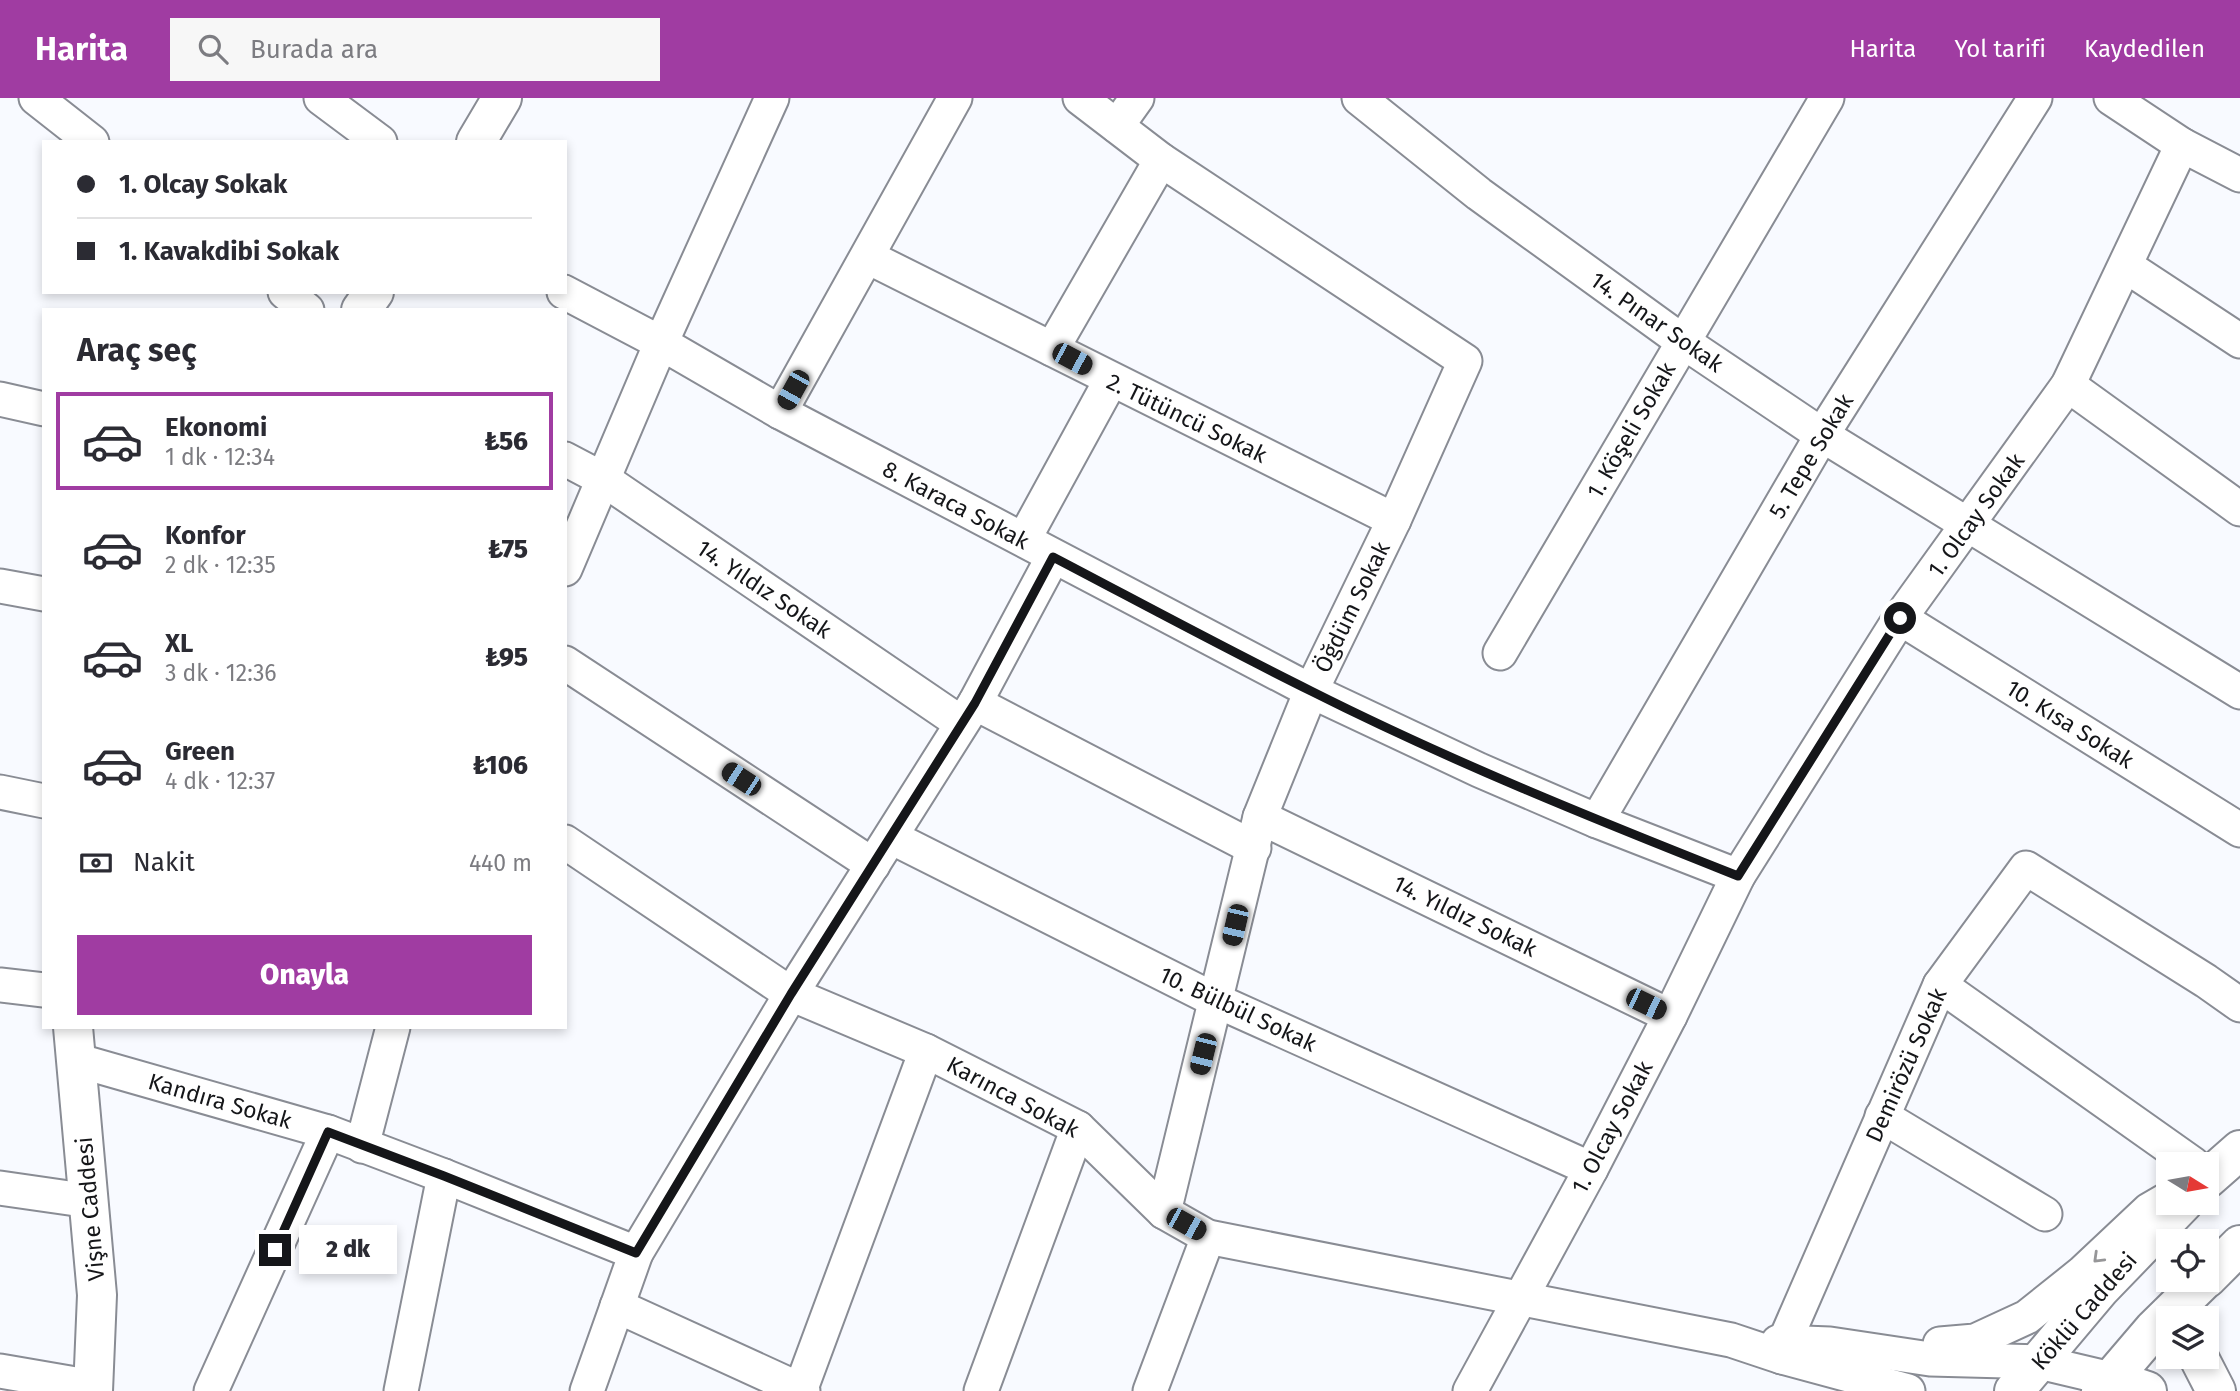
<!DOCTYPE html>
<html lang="tr">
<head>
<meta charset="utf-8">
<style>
  body { margin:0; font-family:"Fira Sans",sans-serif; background:#f7f7f7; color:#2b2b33; height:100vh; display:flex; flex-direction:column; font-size:26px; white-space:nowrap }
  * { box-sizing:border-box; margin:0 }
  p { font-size:23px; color:#7c7c81 }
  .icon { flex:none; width:38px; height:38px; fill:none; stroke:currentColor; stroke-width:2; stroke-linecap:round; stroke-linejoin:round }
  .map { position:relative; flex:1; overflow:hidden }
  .panel { position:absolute; left:42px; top:210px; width:525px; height:721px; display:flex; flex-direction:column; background:#fff; border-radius:0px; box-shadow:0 4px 10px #0003 }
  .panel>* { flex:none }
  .top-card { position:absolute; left:42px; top:42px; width:525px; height:154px; border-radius:0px; box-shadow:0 4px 10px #0003; display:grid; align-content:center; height:154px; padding:0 35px; background:#fff }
  .needle { width:46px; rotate:101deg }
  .fabs { position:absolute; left:2156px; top:1054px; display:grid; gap:14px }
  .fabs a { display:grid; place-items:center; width:63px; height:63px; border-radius:0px; background:#fff; box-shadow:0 4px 10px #0003; font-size:35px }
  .end { position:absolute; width:32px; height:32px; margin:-16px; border:9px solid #151619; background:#fff; box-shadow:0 0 0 4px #fff }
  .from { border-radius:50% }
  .bubble { position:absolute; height:49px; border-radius:0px; background:#fff; box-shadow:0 4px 10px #0003; font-size:23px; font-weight:800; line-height:49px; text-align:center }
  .car { position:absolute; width:21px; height:42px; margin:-21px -10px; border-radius:9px; box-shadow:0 0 5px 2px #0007; background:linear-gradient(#222 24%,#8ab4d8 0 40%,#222 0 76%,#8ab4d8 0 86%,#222 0) }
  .top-card b { display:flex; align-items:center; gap:24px; height:66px; font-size:26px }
  .top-card b+b { border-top:2px solid #e1e1e2 }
  .top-card i { width:18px; height:18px; background:#2b2b33 }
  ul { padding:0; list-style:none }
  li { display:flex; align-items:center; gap:21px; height:98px; margin:0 14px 10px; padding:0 21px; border:4px solid transparent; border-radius:0px }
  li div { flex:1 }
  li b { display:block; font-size:26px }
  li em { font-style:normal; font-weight:800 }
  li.current { border-color:#a03ca2 }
  li>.icon { width:63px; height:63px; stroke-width:1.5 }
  h2 { padding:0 35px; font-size:32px; line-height:84px }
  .pay { display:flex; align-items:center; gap:18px; height:77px; padding:0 35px; font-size:26px }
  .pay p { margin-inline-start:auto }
  .button { display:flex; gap:14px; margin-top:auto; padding:14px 35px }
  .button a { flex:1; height:80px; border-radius:0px; background:#a03ca2; color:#fff; font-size:28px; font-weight:800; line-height:80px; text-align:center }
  header { display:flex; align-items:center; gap:42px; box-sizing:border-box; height:98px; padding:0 35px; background:#a03ca2; color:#fff }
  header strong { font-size:33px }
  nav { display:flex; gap:38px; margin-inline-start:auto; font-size:24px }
  .search { width:490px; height:63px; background:#f7f7f7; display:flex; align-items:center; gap:18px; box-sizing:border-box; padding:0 24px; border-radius:0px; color:#7c7c81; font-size:26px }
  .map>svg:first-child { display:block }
</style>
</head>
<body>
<header>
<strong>Harita</strong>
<div class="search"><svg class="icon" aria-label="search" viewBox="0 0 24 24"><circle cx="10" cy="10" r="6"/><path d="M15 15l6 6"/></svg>Burada ara</div>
<nav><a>Harita</a><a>Yol tarifi</a><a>Kaydedilen</a></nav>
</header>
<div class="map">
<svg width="2240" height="1293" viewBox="0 0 2240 1293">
  <rect width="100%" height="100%" fill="#f8faff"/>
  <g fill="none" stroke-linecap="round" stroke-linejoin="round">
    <g stroke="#898c94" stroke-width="37">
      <g id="street">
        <polyline points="36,0 92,44"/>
        <polyline points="321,0 380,44"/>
        <polyline points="1080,0 1161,62 1465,263 1394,422 1311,593 1260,719 1164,1114"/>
        <polyline points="1359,0 1479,96 1682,243 1822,337 2240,594"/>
        <polyline points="2111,0 2182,47 2240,77"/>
        <polyline points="1117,28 1137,0"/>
        <polyline points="868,159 1394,422"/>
        <polyline points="2126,168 2240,243"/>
        <polyline points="285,194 307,212"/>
        <polyline points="564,194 661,245 780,314 1311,593 1479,672 1597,723 1738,778"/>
        <polyline points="1052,251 1161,62"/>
        <polyline points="2068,287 2240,411"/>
        <polyline points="0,301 44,311"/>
        <polyline points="780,314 955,0"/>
        <polyline points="565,361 603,381 961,625"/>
        <polyline points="1024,441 1111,282"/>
        <polyline points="565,471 661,245 772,0"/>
        <polyline points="0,488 44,496"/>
        <polyline points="1900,520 2240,732"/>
        <polyline points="1500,555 1827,0"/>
        <polyline points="565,565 873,767"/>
        <polyline points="975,605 1254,750"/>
        <polyline points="0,694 44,703"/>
        <polyline points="1260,719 1670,918"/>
        <polyline points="1597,723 1822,337 2035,0"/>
        <polyline points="891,739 1217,903 1591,1071"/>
        <polyline points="565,744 791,896 926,953 1078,1030 1164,1114 1208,1139 1731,1242 1782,1259 1908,1293"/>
        <polyline points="0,887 44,892"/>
        <polyline points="1940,887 2193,1066"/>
        <polyline points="76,962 328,1034 444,1078 636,1155"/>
        <polyline points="1882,1018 2045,1116"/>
        <polyline points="362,1048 393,929"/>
        <polyline points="0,1090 90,1103"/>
        <polyline points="617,1208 803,1293"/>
        <polyline points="1778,1244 1830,1246 1930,1261 2039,1264 2111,1281"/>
        <polyline points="1940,1246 1975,1243 2027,1219 2082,1175 2149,1112 2168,1101"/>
        <polyline points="1782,1259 1784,1245 1940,887 2026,770 2206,883 2240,907"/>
        <polyline points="0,1273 93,1289"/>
        <polyline points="211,1293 328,1034"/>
        <polyline points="401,1293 444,1078"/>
        <polyline points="587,1293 636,1155 791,896 975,605 1053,459"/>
        <polyline points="800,1293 926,953"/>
        <polyline points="981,1293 1078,1030"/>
        <polyline points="1150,1293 1208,1139"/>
        <polyline points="1470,1293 1591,1071 1670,918 1738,778 1900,520 2068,287 2182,47"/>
      </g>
    </g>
    <g stroke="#898c94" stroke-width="42">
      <g id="secondary">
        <polyline points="476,44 502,0"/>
        <polyline points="361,212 374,194"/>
        <polyline points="73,929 97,1197 93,1293"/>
        <polyline points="2207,1081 2240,1052"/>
        <polyline points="2207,1180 2240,1147"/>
        <polyline points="2198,1258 2216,1293"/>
        <polyline points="2111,1281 2147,1293"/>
        <polyline points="2014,1293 2100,1191 2184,1104"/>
        <polyline points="2101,1293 2154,1231 2205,1181"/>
      </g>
    </g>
    <use href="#street" stroke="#fff" stroke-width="33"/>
    <use href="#secondary" stroke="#fff" stroke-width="38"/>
  </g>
  <defs><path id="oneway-chevron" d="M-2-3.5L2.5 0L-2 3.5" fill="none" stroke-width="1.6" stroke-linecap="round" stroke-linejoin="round" transform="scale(1.75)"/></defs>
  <use stroke="#969698" href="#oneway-chevron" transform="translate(2098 1160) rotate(136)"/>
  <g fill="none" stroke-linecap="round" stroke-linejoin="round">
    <path stroke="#151619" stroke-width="9" d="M275,1152l53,-118 116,44 192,77 155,-259 184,-291 78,-146c86,45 171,91 258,134 139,70 283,128 427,185l162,-258"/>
  </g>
  <g text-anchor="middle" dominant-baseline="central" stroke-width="5" stroke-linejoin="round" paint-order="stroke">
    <g font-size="23" fill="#151619" stroke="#fff">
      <text transform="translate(1657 224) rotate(35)">14. Pınar Sokak</text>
      <text transform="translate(1187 320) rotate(26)">2. Tütüncü Sokak</text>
      <text transform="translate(1631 332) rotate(-60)">1. Köşeli Sokak</text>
      <text transform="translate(1811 358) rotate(-59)">5. Tepe Sokak</text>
      <text transform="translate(956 407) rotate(28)">8. Karaca Sokak</text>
      <text transform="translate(1976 417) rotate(-54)">1. Olcay Sokak</text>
      <text transform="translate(764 491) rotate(34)">14. Yıldız Sokak</text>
      <text transform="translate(1352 509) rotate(-64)">Öğdüm Sokak</text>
      <text transform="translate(2070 626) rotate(32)">10. Kısa Sokak</text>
      <text transform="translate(1465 818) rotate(26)">14. Yıldız Sokak</text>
      <text transform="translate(1238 911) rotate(25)">10. Bülbül Sokak</text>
      <text transform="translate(1906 967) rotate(-66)">Demirözü Sokak</text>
      <text transform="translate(1013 999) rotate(28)">Karınca Sokak</text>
      <text transform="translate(220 1003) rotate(16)">Kandıra Sokak</text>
      <text transform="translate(1612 1029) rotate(-62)">1. Olcay Sokak</text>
      <text transform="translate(90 1111) rotate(-95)">Vişne Caddesi</text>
      <text transform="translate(2084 1213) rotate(-49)">Köklü Caddesi</text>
    </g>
  </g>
</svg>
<div class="fabs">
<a><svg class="needle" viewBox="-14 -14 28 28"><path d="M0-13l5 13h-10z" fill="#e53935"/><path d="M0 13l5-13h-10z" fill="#7c7c81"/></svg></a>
<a><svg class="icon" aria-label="locate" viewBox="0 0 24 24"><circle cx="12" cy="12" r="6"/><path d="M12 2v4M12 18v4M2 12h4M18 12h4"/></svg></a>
<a><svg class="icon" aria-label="layers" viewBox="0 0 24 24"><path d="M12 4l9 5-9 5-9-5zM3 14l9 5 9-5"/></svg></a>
</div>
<i class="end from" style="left:1900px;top:520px"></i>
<i class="end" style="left:275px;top:1152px"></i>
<div class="bubble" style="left:299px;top:1127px;width:98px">2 dk</div>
<i class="car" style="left:1072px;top:261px;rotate:118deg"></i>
<i class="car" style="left:793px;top:292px;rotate:209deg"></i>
<i class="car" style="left:741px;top:681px;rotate:303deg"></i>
<i class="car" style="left:1235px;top:827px;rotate:193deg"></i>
<i class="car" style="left:1646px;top:906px;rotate:116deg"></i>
<i class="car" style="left:1203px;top:956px;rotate:194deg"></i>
<i class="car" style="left:1186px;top:1126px;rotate:119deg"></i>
<div class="top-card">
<b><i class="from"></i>1. Olcay Sokak</b>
<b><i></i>1. Kavakdibi Sokak</b>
</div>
<section class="panel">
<h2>Araç seç</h2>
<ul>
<li class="current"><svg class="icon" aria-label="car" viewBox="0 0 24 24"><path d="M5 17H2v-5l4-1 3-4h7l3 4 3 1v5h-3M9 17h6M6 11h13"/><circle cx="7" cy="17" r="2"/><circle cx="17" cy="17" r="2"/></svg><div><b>Ekonomi</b><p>1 dk · 12:34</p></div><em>₺56</em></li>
<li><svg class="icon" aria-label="car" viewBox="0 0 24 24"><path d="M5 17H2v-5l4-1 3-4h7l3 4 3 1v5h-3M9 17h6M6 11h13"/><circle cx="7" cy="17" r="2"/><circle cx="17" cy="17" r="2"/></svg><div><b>Konfor</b><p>2 dk · 12:35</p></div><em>₺75</em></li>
<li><svg class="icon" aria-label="car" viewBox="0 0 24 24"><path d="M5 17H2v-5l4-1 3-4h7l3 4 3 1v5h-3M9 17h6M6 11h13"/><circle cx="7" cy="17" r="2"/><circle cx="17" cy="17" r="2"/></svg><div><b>XL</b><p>3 dk · 12:36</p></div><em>₺95</em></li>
<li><svg class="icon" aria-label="car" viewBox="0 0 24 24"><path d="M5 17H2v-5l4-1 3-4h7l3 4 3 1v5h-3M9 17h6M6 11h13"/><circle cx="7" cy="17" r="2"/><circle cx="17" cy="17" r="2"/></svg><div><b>Green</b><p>4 dk · 12:37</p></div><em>₺106</em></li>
</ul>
<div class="pay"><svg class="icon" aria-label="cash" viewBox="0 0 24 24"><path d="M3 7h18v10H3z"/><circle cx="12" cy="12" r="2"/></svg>Nakit<p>440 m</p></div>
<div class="button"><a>Onayla</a></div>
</section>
</div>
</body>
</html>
